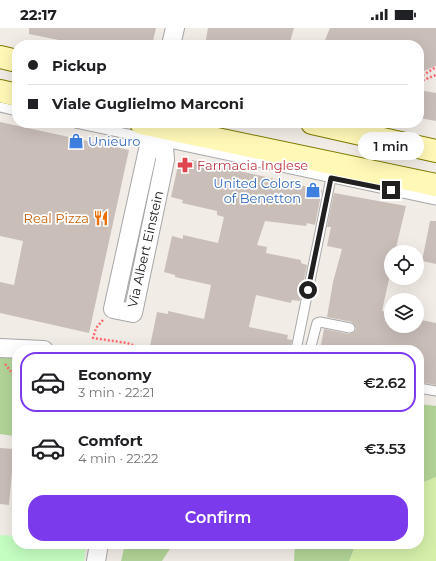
<!DOCTYPE html>
<html lang="en">
<head>
<meta charset="utf-8">
<style>
  body { margin:0; font-family:Montserrat,sans-serif; background:#f6f6f6; color:#202124; height:100vh; display:flex; flex-direction:column; font-size:15px; white-space:nowrap }
  * { box-sizing:border-box; margin:0 }
  p { font-size:13px; color:#757577 }
  .icon { flex:none; width:22px; height:22px; fill:none; stroke:currentColor; stroke-width:2; stroke-linecap:round; stroke-linejoin:round }
  .map { position:relative; flex:1; overflow:hidden }
  .panel { position:absolute; left:12px; top:317px; width:412px; height:204px; display:flex; flex-direction:column; background:#fff; border-radius:16px; box-shadow:0 4px 16px #0002 }
  .panel>* { flex:none }
  .top-card { position:absolute; left:12px; top:12px; width:412px; height:88px; border-radius:16px; box-shadow:0 4px 16px #0002; display:grid; align-content:center; height:88px; padding:0 16px; background:#fff }
  .tools { position:absolute; left:384px; top:217px; display:grid; gap:8px }
  .tools a { display:grid; place-items:center; width:40px; height:40px; border-radius:50%; background:#fff; box-shadow:0 4px 16px #0002; font-size:20px }
  .end { position:absolute; width:18px; height:18px; margin:-9px; border:5px solid #202020; background:#fff; box-shadow:0 0 0 2px #fff }
  .from { border-radius:50% }
  .bubble { position:absolute; height:28px; border-radius:14px; background:#fff; box-shadow:0 4px 16px #0002; font-size:13px; font-weight:600; line-height:28px; text-align:center }
  .top-card b { display:flex; align-items:center; gap:14px; height:38px; font-size:15px }
  .top-card b+b { border-top:1px solid #e0e0e0 }
  .top-card i { width:10px; height:10px; background:#202124 }
  ul { padding:7px 0 0; list-style:none }
  li { display:flex; align-items:center; gap:12px; height:60px; margin:0 8px 6px; padding:0 8px; border:2px solid transparent; border-radius:16px }
  li div { flex:1 }
  li b { display:block; font-size:15px }
  li em { font-style:normal; font-weight:600 }
  li.on { border-color:#7c3aed }
  li>.icon { width:36px; height:36px; stroke-width:1.5 }
  .action { display:flex; gap:8px; margin-top:auto; padding:8px 16px }
  .action a { flex:1; height:46px; border-radius:16px; background:#7c3aed; color:#fff; font-size:16px; font-weight:600; line-height:46px; text-align:center }
  .status { display:flex; justify-content:space-between; align-items:center; height:28px; padding:0 20px; background:#fff; direction:ltr }
  .status svg { height:11px; fill:currentColor }
  .map>svg:first-child { display:block }
</style>
</head>
<body>
<div class="status"><b>22:17</b><svg viewBox="0 0 49 12"><path d="M0 12V9h3v3zM5 12V6h3v6zM10 12V3h3v9zM15 12V0h3v12zM26 1h20v11H26zM47 4h2v5h-2z"/></svg></div>
<div class="map">
<svg width="436" height="533" viewBox="0 0 436 533">
  <rect width="100%" height="100%" fill="#f2ece6"/>
  <polygon fill="#d5efa9" points="436,449 436,533 349,533 356,516 419,516 419,456"/>
  <g fill="#b2d498">
    <polygon points="0,328 17,328 17,407 14,408 0,406"/>
    <polygon points="419,376 436,378 436,449 419,456"/>
    <polygon points="125,516 173,516 162,533 121,533"/>
    <polygon points="295,516 356,516 349,533 294,533"/>
  </g>
  <polygon fill="#c5fec1" points="0,507 17,508 17,516 86,516 84,533 0,533"/>
  <g fill="#cabeb9">
    <polygon points="29,0 156,0 152,17 83,17 29,6"/>
    <polygon points="208,0 294,0 289,17 205,17"/>
    <polygon points="330,0 436,0 436,38 419,45 419,17 323,17"/>
    <polygon points="419,62 436,65 436,93 419,90"/>
    <polygon points="0,94 129,122 89,305 0,285 0,254 14,257 23,213 0,208"/>
    <polygon points="192,132 322,162 315,197 307,195 306,198 265,193 257,217 267,219 266,225 301,232 301,235 307,237 300,273 292,272 291,275 256,267 249,299 288,307 287,311 292,312 290,322 160,322 160,320 150,318 157,284 168,286 168,283 204,291 211,257 175,249 175,247 164,244 172,208 183,211 183,207 218,215 224,189 217,187 217,183 182,175 183,172 171,169 179,133 191,137"/>
    <polygon points="334,165 406,178 395,224 391,224 391,242 382,283 391,285 391,298 417,298 417,291 436,295 436,357 419,354 419,322 320,322 324,301 349,306 354,304 356,301 354,296 352,294 327,289 333,254 342,221 327,218 331,199 327,199"/>
    <polygon points="430,193 436,193 436,236 422,233"/>
    <polygon points="0,420 14,421 9,477 0,476"/>
  </g>
  <g fill="none" stroke-linecap="round" stroke-linejoin="round">
    <g stroke="#a7a7a7" stroke-width="11">
      <g id="lane">
        <polyline points="0,79 17,83"/>
        <polyline points="76,95 436,172"/>
        <polyline points="296,322 331,150"/>
        <polyline points="310,322 317,295 320,294 350,300"/>
        <polyline points="419,360 436,363"/>
      </g>
    </g>
    <g stroke="#a7a7a7" stroke-width="20">
      <g id="street">
        <polyline points="171,17 175,0"/>
        <polyline points="155,98 164,119 165,132 133,285 113,281 151,108 155,95"/>
        <polyline points="0,320 44,322"/>
        <polyline points="96,533 99,516"/>
      </g>
    </g>
    <g stroke="#7f7b00" stroke-width="24">
      <g id="secondary">
        <polyline points="0,29 17,33"/>
        <polyline points="0,63 17,67"/>
        <polyline points="141,95 436,157"/>
        <polyline points="312,95 436,123"/>
      </g>
    </g>
    <g stroke="#ff6a70" stroke-width="2.5" stroke-dasharray="2 2" stroke-linecap="butt">
      <polyline points="419,49 425,46 436,39"/>
      <polyline points="419,54 436,47"/>
      <polyline points="103,292 96,300 93,310 127,315 141,320 140,322"/>
      <polyline points="5,336 17,351"/>
    </g>
    <use href="#lane" stroke="#fff" stroke-width="9"/>
    <use href="#street" stroke="#fff" stroke-width="18"/>
    <use href="#secondary" stroke="#fff8b7" stroke-width="22"/>
  </g>
  <g fill="none" stroke-linecap="round" stroke-linejoin="round">
    <polyline stroke="#202020" stroke-width="5" points="308,262 331,150 391,162"/>
  </g>
  <defs>
    <g id="shop-bare" transform="scale(1.2)"><path d="M-5-2.5h2.3a2.7 3.5 0 0 1 5.4 0H5L5.5 6h-11ZM-1.5-2.5h3a1.5 2.3 0 0 0-3 0Z" fill="#3f7fe0" stroke="#fff" stroke-width="2.5" paint-order="stroke"/></g>
    <g id="pharmacy-bare" transform="scale(1.2)"><path d="M-2-6h4v4h4v4h-4v4h-4v-4h-4v-4h4Z" fill="#e0444e" stroke="#fff" stroke-width="2.5" paint-order="stroke"/></g>
    <g id="restaurant-bare" transform="scale(1.2)"><path d="M-5-6h1v4h1v-4h1v4h1v-4h1v5L-1.5 .5V6h-2V.5L-5-1ZM5-6V6H3V1.5H1.5Q1.5-4 5-6Z" fill="#e8710a" stroke="#fff" stroke-width="2.5" paint-order="stroke"/></g>
  </defs>
  <g fill-rule="evenodd">
    <use href="#shop-bare" x="76" y="113"/>
    <use href="#pharmacy-bare" x="185" y="137"/>
    <use href="#shop-bare" x="313" y="162"/>
    <use href="#restaurant-bare" x="101" y="190"/>
  </g>
  <g text-anchor="middle" dominant-baseline="central" stroke-width="3.5" stroke-linejoin="round" paint-order="stroke">
    <g font-size="13" fill="#366cbe" stroke="#fff" text-anchor="start">
      <text x="88" y="113">Unieuro</text>
      <text x="301" y="155" text-anchor="end">United Colors<tspan x="301" dy="15">of Benetton</tspan></text>
    </g>
    <g font-size="13" fill="#be3a42" stroke="#fff" text-anchor="start">
      <text x="197" y="137">Farmacia Inglese</text>
    </g>
    <g font-size="13" fill="#c56008" stroke="#fff" text-anchor="end">
      <text x="89" y="190">Real Pizza</text>
    </g>
    <g font-size="13" fill="#202020" stroke="#fff">
      <text transform="translate(145 221) rotate(-77)">Via Albert Einstein</text>
    </g>
  </g>
</svg>
<div class="tools">
<a><svg class="icon" aria-label="locate" viewBox="0 0 24 24"><circle cx="12" cy="12" r="6"/><path d="M12 2v4M12 18v4M2 12h4M18 12h4"/></svg></a>
<a><svg class="icon" aria-label="layers" viewBox="0 0 24 24"><path d="M12 4l9 5-9 5-9-5zM3 14l9 5 9-5"/></svg></a>
</div>
<i class="end from" style="left:308px;top:262px"></i>
<i class="end" style="left:391px;top:162px"></i>
<div class="bubble" style="left:358px;top:104px;width:66px">1 min</div>
<div class="top-card">
<b><i class="from"></i>Pickup</b>
<b><i></i>Viale Guglielmo Marconi</b>
</div>
<section class="panel">
<ul>
<li class="on"><svg class="icon" aria-label="car" viewBox="0 0 24 24"><path d="M5 17H2v-5l4-1 3-4h7l3 4 3 1v5h-3M9 17h6M6 11h13"/><circle cx="7" cy="17" r="2"/><circle cx="17" cy="17" r="2"/></svg><div><b>Economy</b><p>3 min · 22:21</p></div><em>€2.62</em></li>
<li><svg class="icon" aria-label="car" viewBox="0 0 24 24"><path d="M5 17H2v-5l4-1 3-4h7l3 4 3 1v5h-3M9 17h6M6 11h13"/><circle cx="7" cy="17" r="2"/><circle cx="17" cy="17" r="2"/></svg><div><b>Comfort</b><p>4 min · 22:22</p></div><em>€3.53</em></li>
</ul>
<div class="action"><a>Confirm</a></div>
</section>
</div>
</body>
</html>
